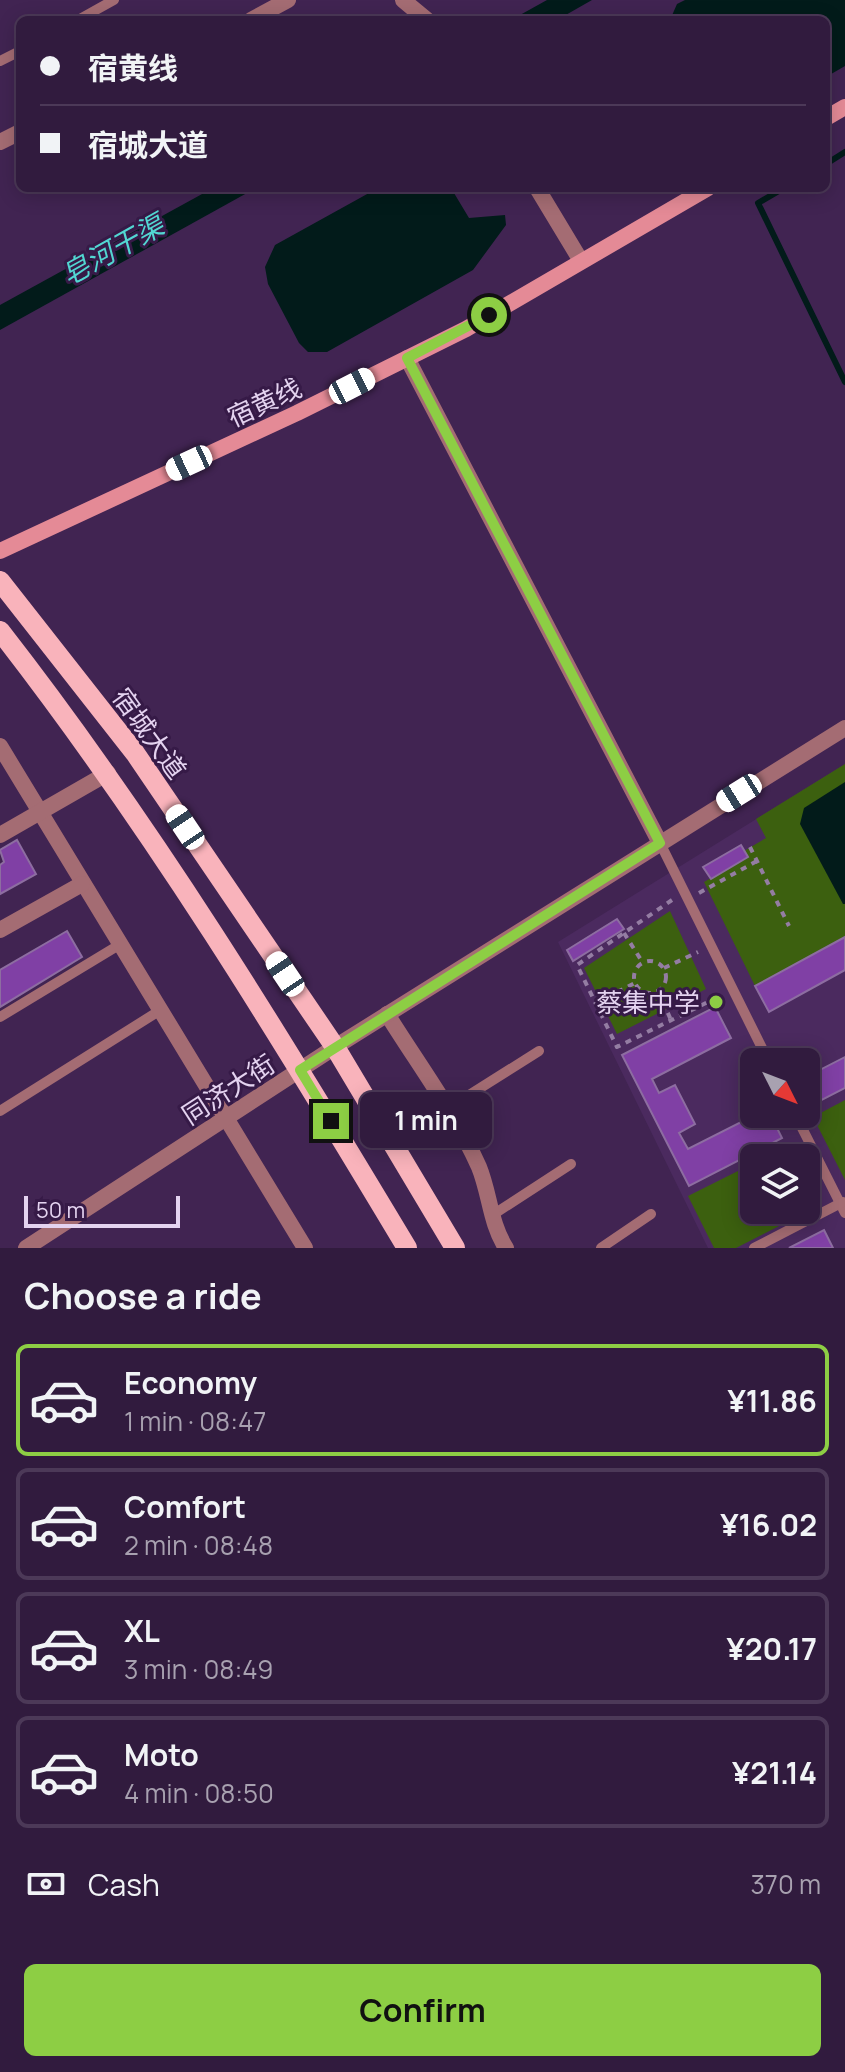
<!DOCTYPE html>
<html lang="en">
<head>
<meta charset="utf-8">
<style>
  body { margin:0; font-family:Manrope,"Noto Sans SC",sans-serif; background:#392445; color:#f1f3f6; height:100vh; display:flex; flex-direction:column; font-size:30px; white-space:nowrap }
  * { box-sizing:border-box; margin:0 }
  p { font-size:26px; color:#a8a1b0 }
  .icon { flex:none; width:44px; height:44px; fill:none; stroke:currentColor; stroke-width:2; stroke-linecap:round; stroke-linejoin:round }
  .map { position:relative; height:1248px; overflow:hidden }
  .drawer { display:flex; flex-direction:column; background:#311b3e; flex:1 }
  .drawer>* { flex:none }
  .banner { position:absolute; left:16px; top:16px; width:814px; height:176px; border-radius:12px; box-shadow:0 4px 20px #0003,0 0 0 2px #4c3958; display:grid; align-content:center; height:176px; padding:0 24px; background:#311b3e }
  .needle { width:52px; rotate:132deg }
  .tools { position:absolute; left:740px; top:1048px; display:grid; gap:16px }
  .tools a { display:grid; place-items:center; width:80px; height:80px; border-radius:12px; background:#311b3e; box-shadow:0 4px 20px #0003,0 0 0 2px #4c3958; font-size:40px }
  .scale { position:absolute; left:24px; bottom:20px; width:156px; box-sizing:border-box; padding-left:8px; border:4px solid #e4d3f0; border-top:0; font-size:22px; line-height:28px; white-space:nowrap; color:#e4d3f0; -webkit-text-stroke:6px #361a47; paint-order:stroke }
  .end { position:absolute; width:36px; height:36px; margin:-18px; border:10px solid #8dce44; background:#111; box-shadow:0 0 0 4px #111 }
  .from { border-radius:50% }
  .bubble { position:absolute; height:56px; border-radius:12px; background:#311b3e; box-shadow:0 4px 20px #0003,0 0 0 2px #4c3958; font-size:26px; font-weight:700; line-height:56px; text-align:center }
  .car { position:absolute; width:24px; height:48px; margin:-24px -12px; border-radius:10px; box-shadow:0 0 6px 2px #0007; background:linear-gradient(#fff 24%,#345 0 40%,#fff 0 76%,#345 0 86%,#fff 0) }
  .banner b { display:flex; align-items:center; gap:28px; height:76px; font-size:30px }
  .banner b+b { border-top:2px solid #4c3958 }
  .banner i { width:20px; height:20px; background:#f1f3f6 }
  ul { padding:0; list-style:none }
  li { display:flex; align-items:center; gap:24px; height:112px; margin:0 16px 12px; padding:0 8px; border:4px solid #4c3958; border-radius:12px }
  li div { flex:1 }
  li b { display:block; font-size:30px }
  li em { font-style:normal; font-weight:700 }
  li.active { border-color:#8dce44 }
  li>.icon { width:72px; height:72px; stroke-width:1.5 }
  h2 { padding:0 24px; font-size:36px; line-height:96px }
  .pay { display:flex; align-items:center; gap:20px; height:88px; padding:0 24px; font-size:30px }
  .pay p { margin-inline-start:auto }
  .cta { display:flex; gap:16px; margin-top:auto; padding:16px 24px }
  .cta a { flex:1; height:92px; border-radius:12px; background:#8dce44; color:#111; font-size:32px; font-weight:700; line-height:92px; text-align:center }
  .map>svg:first-child { display:block }
</style>
</head>
<body>
<div class="map">
<svg width="845" height="1248" viewBox="0 0 845 1248">
  <rect width="100%" height="100%" fill="#412452"/>
  <path fill="#4b2a5f" fill-rule="evenodd" d="M845,764v484h-137l-150,-306zM754,1062h52v52h-52zM754,1158h52v52h-52z"/>
  <g fill="#3c600f">
    <polygon points="845,764 845,937 755,986 704,882 747,858 744,851 766,838 756,819"/>
    <polygon points="670,911 706,989 617,1034 584,968"/>
    <polygon points="845,1100 845,1180 813,1117"/>
    <polygon points="754,1163 754,1210 806,1210 806,1182 818,1206 736,1248 714,1248 688,1196"/>
  </g>
  <g fill="#021b1a">
    <polygon points="547,0 592,0 557,20 511,20"/>
    <polygon points="685,0 845,0 845,66 826,77 826,20 670,20 677,4"/>
    <polygon points="213,188 256,188 0,330 0,305"/>
    <polygon points="378,188 451,188 469,218 505,215 506,225 473,270 327,352 308,352 299,343 268,284 265,267 275,245"/>
    <polygon points="845,782 845,904 843,904 800,824 804,808"/>
  </g>
  <g fill="none" stroke-linecap="round" stroke-linejoin="round">
    <g stroke="#021b1a" stroke-width="6">
      <polyline points="826,164 845,152"/>
      <polyline points="784,188 758,203 845,382"/>
    </g>
  </g>
  <g fill="#8040a5" stroke="#8d6da1" stroke-width="2">
    <polygon points="17,840 36,874 0,894 0,865 4,862 0,850"/>
    <polygon points="741,845 748,857 711,879 703,867"/>
    <polygon points="617,919 624,929 573,961 567,950"/>
    <polygon points="67,931 82,957 0,1007 0,970"/>
    <polygon points="845,937 845,970 769,1012 755,986"/>
    <polygon points="715,1007 731,1038 652,1079 659,1093 675,1085 695,1124 679,1133 688,1149 757,1114 770,1114 782,1138 689,1186 622,1055"/>
    <polygon points="845,1057 845,1088 812,1105 806,1093 806,1077"/>
    <polygon points="824,1230 833,1248 789,1248"/>
  </g>
  <g fill="none" stroke-linecap="round" stroke-linejoin="round">
    <g stroke="#947da3" stroke-width="4" stroke-dasharray="6 6" stroke-linecap="butt">
      <polyline points="750,847 789,926"/>
      <polyline points="699,893 757,861"/>
      <polyline points="672,900 577,965 617,1047 722,995"/>
      <polyline points="624,933 643,963"/>
      <circle cx="650" cy="977" r="16"/>
      <polyline points="664,968 698,952"/>
      <polyline points="658,991 671,1020"/>
      <polyline points="596,1003 635,983"/>
    </g>
    <g stroke="#a46c73" stroke-width="10">
      <polyline points="78,20 114,0"/>
      <polyline points="0,61 20,51"/>
      <polyline points="660,843 769,1062"/>
      <polyline points="0,1017 119,945"/>
      <polyline points="447,1109 539,1051"/>
      <polyline points="0,1111 159,1011"/>
      <polyline points="795,1114 845,1213"/>
      <polyline points="491,1216 571,1164"/>
      <polyline points="601,1248 651,1214"/>
      <polyline points="754,1248 843,1202"/>
    </g>
    <g stroke="#a46c73" stroke-width="16">
      <polyline points="403,0 427,20"/>
      <polyline points="251,20 288,0"/>
      <polyline points="0,142 20,132"/>
      <polyline points="537,188 581,261"/>
      <polyline points="407,358 660,843"/>
      <polyline points="0,746 305,1248"/>
      <polyline points="0,835 108,773"/>
      <polyline points="0,930 82,884"/>
      <path d="M387,1014c31,50 68,99 92,153 11,27 11,56 27,81"/>
    </g>
    <polyline stroke="#a46c73" stroke-width="16" points="26,1248 335,1047 845,728"/>
    <g stroke="#e48a96" stroke-width="16">
      <polyline points="826,118 845,107"/>
      <polyline points="0,551 297,413 466,329 708,188"/>
    </g>
    <g stroke="#f9b3bb" stroke-width="20">
      <polyline points="0,581 135,753 335,1047 455,1248"/>
      <path d="M0,631c152,195 280,405 407,617"/>
    </g>
  </g>
  <g fill="none" stroke-linecap="round" stroke-linejoin="round">
    <polyline stroke="#8dce44" stroke-width="10" points="331,1121 300,1070 660,843 407,358 489,315"/>
  </g>
  <circle fill="#8dce44" stroke="#361a47" stroke-width="3" cx="716" cy="1002" r="8"/>
  <g text-anchor="middle" dominant-baseline="central" stroke-width="6" stroke-linejoin="round" paint-order="stroke">
    <g font-size="26" fill="#e4d3f0" stroke="#361a47">
      <text transform="translate(264 402) rotate(-25)">宿黄线</text>
      <text transform="translate(150 733) rotate(54)">宿城大道</text>
      <text transform="translate(228 1089) rotate(-33)">同济大街</text>
    </g>
    <g font-size="26" fill="#e4d3f0" stroke="#361a47" text-anchor="end">
      <text x="700" y="1002">蔡集中学</text>
    </g>
    <g font-size="28" font-style="italic" fill="#52d7d2" stroke="#361a47">
      <text transform="translate(112 249) rotate(-29)">皂河干渠</text>
    </g>
  </g>
</svg>
<div class="tools">
<a><svg class="needle" viewBox="-14 -14 28 28"><path d="M0-13l5 13h-10z" fill="#e53935"/><path d="M0 13l5-13h-10z" fill="#a8a1b0"/></svg></a>
<a><svg class="icon" aria-label="layers" viewBox="0 0 24 24"><path d="M12 4l9 5-9 5-9-5zM3 14l9 5 9-5"/></svg></a>
</div>
<div class="scale">50 m</div>
<i class="end from" style="left:489px;top:315px"></i>
<i class="end" style="left:331px;top:1121px"></i>
<div class="bubble" style="left:360px;top:1092px;width:132px">1 min</div>
<i class="car" style="left:352px;top:386px;rotate:63deg"></i>
<i class="car" style="left:189px;top:463px;rotate:245deg"></i>
<i class="car" style="left:739px;top:793px;rotate:238deg"></i>
<i class="car" style="left:185px;top:827px;rotate:326deg"></i>
<i class="car" style="left:285px;top:974px;rotate:326deg"></i>
<div class="banner">
<b><i class="from"></i>宿黄线</b>
<b><i></i>宿城大道</b>
</div>
</div>
<section class="drawer">
<h2>Choose a ride</h2>
<ul>
<li class="active"><svg class="icon" aria-label="car" viewBox="0 0 24 24"><path d="M5 17H2v-5l4-1 3-4h7l3 4 3 1v5h-3M9 17h6M6 11h13"/><circle cx="7" cy="17" r="2"/><circle cx="17" cy="17" r="2"/></svg><div><b>Economy</b><p>1 min · 08:47</p></div><em>¥11.86</em></li>
<li><svg class="icon" aria-label="car" viewBox="0 0 24 24"><path d="M5 17H2v-5l4-1 3-4h7l3 4 3 1v5h-3M9 17h6M6 11h13"/><circle cx="7" cy="17" r="2"/><circle cx="17" cy="17" r="2"/></svg><div><b>Comfort</b><p>2 min · 08:48</p></div><em>¥16.02</em></li>
<li><svg class="icon" aria-label="car" viewBox="0 0 24 24"><path d="M5 17H2v-5l4-1 3-4h7l3 4 3 1v5h-3M9 17h6M6 11h13"/><circle cx="7" cy="17" r="2"/><circle cx="17" cy="17" r="2"/></svg><div><b>XL</b><p>3 min · 08:49</p></div><em>¥20.17</em></li>
<li><svg class="icon" aria-label="car" viewBox="0 0 24 24"><path d="M5 17H2v-5l4-1 3-4h7l3 4 3 1v5h-3M9 17h6M6 11h13"/><circle cx="7" cy="17" r="2"/><circle cx="17" cy="17" r="2"/></svg><div><b>Moto</b><p>4 min · 08:50</p></div><em>¥21.14</em></li>
</ul>
<div class="pay"><svg class="icon" aria-label="cash" viewBox="0 0 24 24"><path d="M3 7h18v10H3z"/><circle cx="12" cy="12" r="2"/></svg>Cash<p>370 m</p></div>
<div class="cta"><a>Confirm</a></div>
</section>
</body>
</html>
